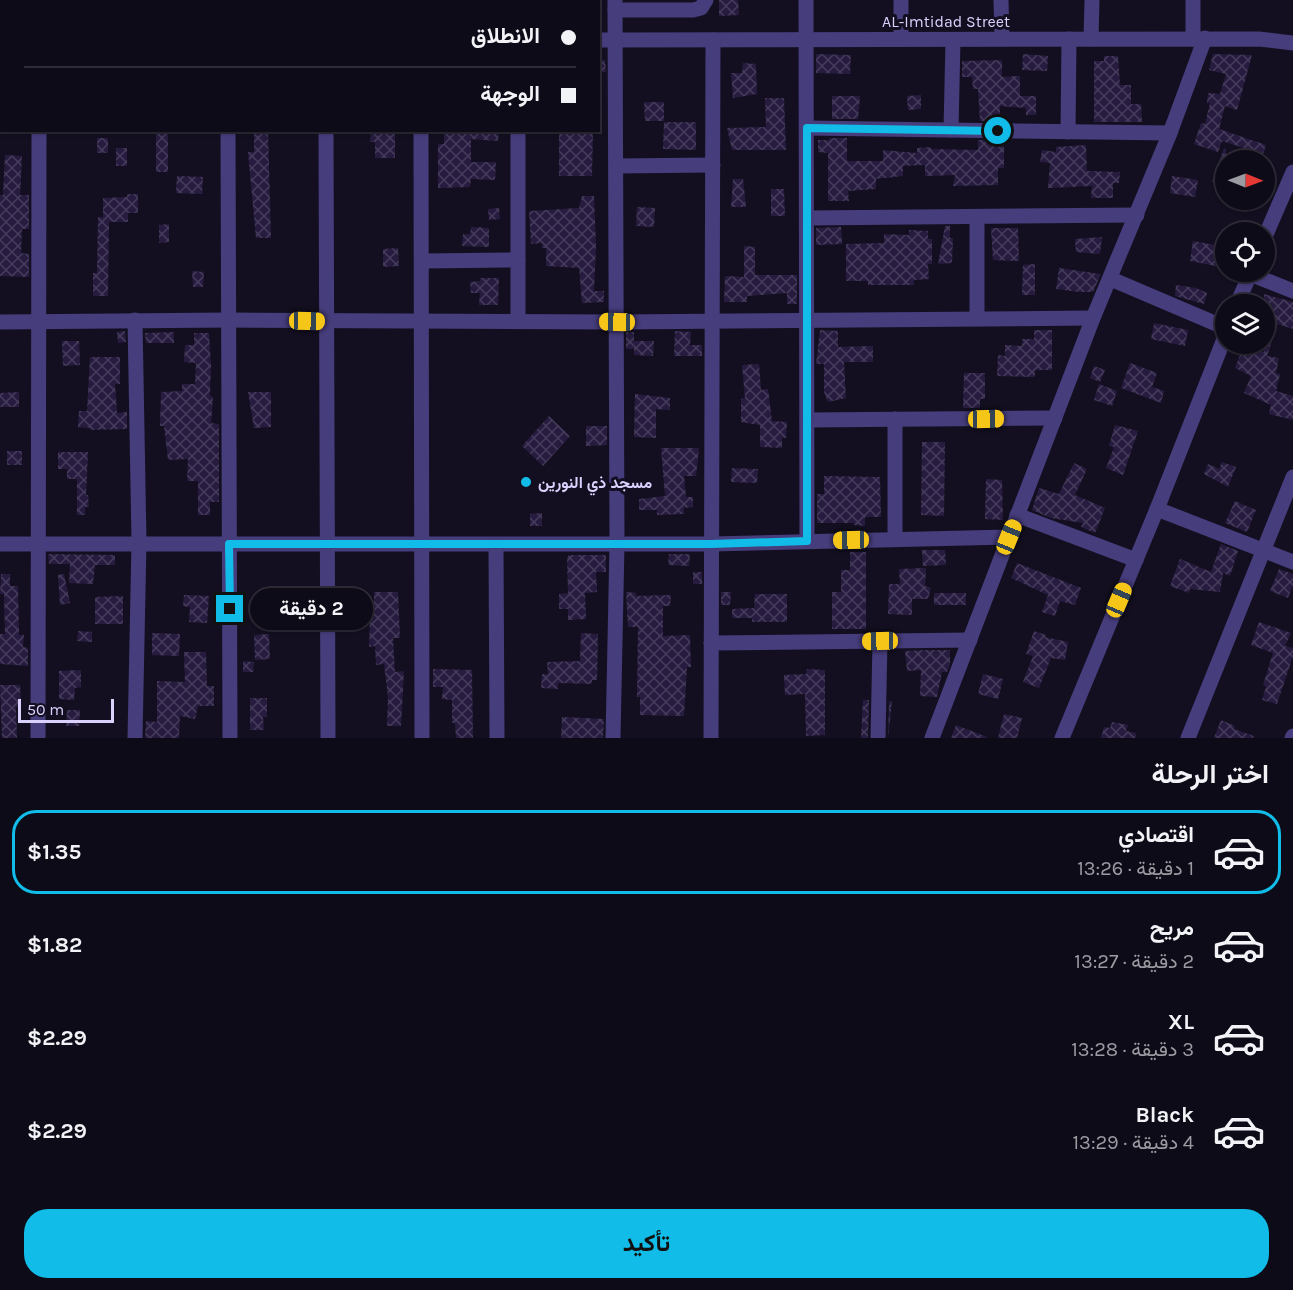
<!DOCTYPE html>
<html lang="ar">
<head>
<meta charset="utf-8">
<style>
  body { margin:0; font-family:Karla,Vazirmatn,sans-serif; background:#1c1925; color:#f1f3f6; direction:rtl; height:100vh; display:flex; flex-direction:column; font-size:22px; white-space:nowrap }
  * { box-sizing:border-box; margin:0 }
  p { font-size:20px; color:#9b9ba2 }
  .icon { flex:none; width:33px; height:33px; fill:none; stroke:currentColor; stroke-width:2; stroke-linecap:round; stroke-linejoin:round }
  .map { position:relative; height:738px; overflow:hidden; direction:ltr }
  .side { display:flex; flex-direction:column; background:#0e0b18; flex:1 }
  .side>* { flex:none }
  .hud { position:absolute; left:0px; top:0px; width:600px; height:132px; box-shadow:0 2px 4px #0004,0 0 0 2px #2e2b37; direction:rtl; display:grid; align-content:center; height:132px; padding:0 24px; background:#0e0b18 }
  .needle { width:39px; rotate:91deg }
  .tools { position:absolute; left:1215px; top:150px; display:grid; gap:12px }
  .tools a { display:grid; place-items:center; width:60px; height:60px; border-radius:50%; background:#0e0b18; box-shadow:0 2px 4px #0004,0 0 0 2px #2e2b37; font-size:30px }
  .scale { position:absolute; left:18px; bottom:15px; width:96px; box-sizing:border-box; padding-left:6px; border:3px solid #dad1fc; border-top:0; font-size:16px; line-height:21px; white-space:nowrap; color:#dad1fc; -webkit-text-stroke:4px #130f20; paint-order:stroke }
  .end { position:absolute; width:27px; height:27px; margin:-14px; border:8px solid #11bde8; background:#111; box-shadow:0 0 0 3px #111 }
  .from { border-radius:50% }
  .bubble { position:absolute; height:42px; border-radius:21px; background:#0e0b18; box-shadow:0 2px 4px #0004,0 0 0 2px #2e2b37; font-size:20px; font-weight:700; line-height:42px; text-align:center; direction:rtl }
  .car { position:absolute; width:18px; height:36px; margin:-18px -9px; border-radius:8px; box-shadow:0 0 4px 2px #0007; background:linear-gradient(#f5c518 24%,#345 0 40%,#f5c518 0 76%,#345 0 86%,#f5c518 0) }
  .hud b { display:flex; align-items:center; gap:21px; height:57px; font-size:22px }
  .hud b+b { border-top:2px solid #2e2b37 }
  .hud i { width:15px; height:15px; background:#f1f3f6 }
  ul { padding:0; list-style:none }
  li { display:flex; align-items:center; gap:18px; height:84px; margin:0 12px 9px; padding:0 12px; border:3px solid transparent; border-radius:24px }
  li div { flex:1 }
  li b { display:block; font-size:22px }
  li em { font-style:normal; font-weight:700 }
  li.active { border-color:#11bde8 }
  li>.icon { width:54px; height:54px; stroke-width:1.5 }
  h2 { padding:0 24px; font-size:27px; line-height:72px }
  .button { display:flex; gap:12px; margin-top:auto; padding:12px 24px }
  .button a { flex:1; height:69px; border-radius:24px; background:#11bde8; color:#111; font-size:24px; font-weight:700; line-height:69px; text-align:center }
  .map>svg:first-child { display:block }
</style>
</head>
<body>
<div class="map">
<svg width="1293" height="738" viewBox="0 0 1293 738">
  <defs>
    <pattern id="building-cross-hatch" width="8" height="8" patternUnits="userSpaceOnUse" patternTransform="scale(1.5)"><rect width="8" height="8" fill="#271c40"/><path d="M0 0l8 8M0 8l8-8" fill="none" stroke="#463c5c"/></pattern>
  </defs>
  <rect width="100%" height="100%" fill="#130f20"/>
  <g fill="url(#building-cross-hatch)">
    <polygon points="719,0 738,0 739,15 719,16"/>
    <polygon points="816,54 851,55 850,74 816,73"/>
    <polygon points="1023,54 1048,56 1047,71 1022,70"/>
    <polygon points="1213,54 1252,55 1237,110 1225,106 1219,129 1266,145 1263,154 1222,141 1218,152 1194,144 1201,123 1205,124 1210,103 1207,103 1208,93 1220,94 1226,74 1209,70"/>
    <polygon points="1104,56 1118,56 1120,85 1131,85 1131,104 1141,104 1142,122 1094,122 1094,61 1104,61"/>
    <polygon points="598,60 605,60 606,72 598,72"/>
    <polygon points="1002,60 1002,77 1020,76 1020,96 1036,96 1036,115 1026,115 1026,108 1000,106 1000,121 980,121 978,89 973,89 972,77 962,77 962,61"/>
    <polygon points="743,63 756,64 757,94 733,98 731,73 742,73"/>
    <polygon points="921,95 921,109 908,110 907,96"/>
    <polygon points="832,96 860,96 858,119 832,119"/>
    <polygon points="765,98 784,98 786,150 732,150 727,128 766,127"/>
    <polygon points="644,102 664,102 664,121 645,121"/>
    <polygon points="664,122 696,122 696,150 663,149"/>
    <rect x="156" y="130" width="12" height="42"/>
    <polygon points="371,130 395,130 395,158 375,158 375,142 370,142"/>
    <polygon points="559,130 593,130 592,176 559,176"/>
    <polygon points="268,131 271,238 256,238 248,152 254,152 254,132"/>
    <polygon points="444,131 499,131 498,141 471,139 471,162 496,162 495,180 471,179 470,187 438,188 438,144 444,144"/>
    <rect x="97" y="138" width="11" height="15"/>
    <polygon points="829,138 847,138 847,161 883,161 883,150 917,153 917,148 931,147 931,149 978,150 978,140 1004,140 1004,168 998,168 998,185 953,186 955,175 925,176 925,165 903,166 903,176 876,179 876,189 848,191 849,201 828,201 828,153 818,152 818,140 829,140"/>
    <polygon points="1086,145 1087,171 1120,172 1119,183 1113,183 1113,198 1091,198 1092,186 1048,188 1050,163 1040,162 1042,150 1056,152 1056,147"/>
    <rect x="116" y="148" width="11" height="18"/>
    <polygon points="1224,148 1226,149 1226,186 1212,182"/>
    <polygon points="5,155 22,156 20,195 29,195 29,229 22,229 21,253 29,254 29,277 0,276 0,195 3,195"/>
    <polygon points="177,176 203,177 202,194 176,193"/>
    <polygon points="1172,176 1198,180 1195,197 1170,193"/>
    <polygon points="733,179 743,179 746,207 731,207"/>
    <polygon points="771,189 784,189 785,216 771,216"/>
    <polygon points="127,194 138,194 138,213 128,213 128,222 109,222 108,296 93,296 93,273 97,273 98,217 103,217 103,198 127,197"/>
    <polygon points="582,196 594,196 596,246 594,291 604,291 604,302 582,303 579,268 546,266 546,248 542,248 542,243 531,244 529,211 579,208"/>
    <polygon points="637,207 655,208 654,227 636,226"/>
    <polygon points="499,208 500,219 489,220 488,209"/>
    <polygon points="169,224 169,242 159,243 159,225"/>
    <polygon points="945,226 950,226 950,238 953,238 952,263 938,264"/>
    <polygon points="471,227 489,228 489,247 462,246 463,234 470,234"/>
    <polygon points="841,227 842,244 816,245 816,228"/>
    <polygon points="991,228 1018,228 1019,261 993,260"/>
    <polygon points="909,230 928,231 928,239 932,239 932,264 928,264 929,279 914,280 914,285 868,285 868,281 846,281 846,244 884,243 884,234 909,235"/>
    <polygon points="1102,237 1100,254 1076,252 1075,239"/>
    <polygon points="1193,241 1226,247 1226,268 1190,261"/>
    <polygon points="744,246 755,247 755,275 797,275 797,304 787,304 787,293 747,296 747,302 724,302 725,276 744,277"/>
    <polygon points="398,248 399,266 383,267 383,249"/>
    <polygon points="1035,264 1035,295 1022,295 1023,265"/>
    <polygon points="1059,268 1101,274 1093,292 1079,292 1056,289"/>
    <polygon points="192,271 204,272 203,287 193,287"/>
    <polygon points="480,278 499,278 498,305 479,305 480,293 471,293 470,282 480,281"/>
    <polygon points="1176,285 1196,288 1207,293 1204,304 1175,296"/>
    <polygon points="1264,294 1293,302 1293,329 1278,324 1267,356 1279,358 1276,373 1280,374 1276,391 1293,396 1293,420 1269,414 1271,405 1244,393 1251,376 1235,368 1243,347 1264,352"/>
    <polygon points="1154,323 1188,330 1185,346 1151,339"/>
    <polygon points="820,330 838,331 838,347 873,346 873,362 844,362 846,398 828,402 824,392 824,364 816,364"/>
    <polygon points="1034,330 1052,330 1052,370 1035,370 1035,377 997,376 998,355 1005,356 1005,345 1022,346 1022,339 1034,339"/>
    <polygon points="125,331 126,342 118,343 117,332"/>
    <polygon points="675,331 691,332 690,345 702,345 702,356 674,356"/>
    <polygon points="174,332 174,343 146,343 145,333"/>
    <polygon points="626,332 634,332 634,343 634,341 654,341 653,356 634,355 634,349 626,349"/>
    <polygon points="194,333 209,333 211,366 210,396 213,397 211,423 219,424 219,502 210,502 210,515 198,515 198,481 187,481 188,459 168,460 164,426 160,426 161,392 182,391 182,384 195,384 196,363 184,362 185,345 194,345"/>
    <polygon points="62,341 79,341 80,365 63,366"/>
    <polygon points="90,357 120,357 120,384 115,384 117,413 127,412 127,429 90,430 90,428 78,427 79,411 87,411"/>
    <polygon points="1130,363 1157,373 1152,387 1164,391 1161,403 1121,388"/>
    <polygon points="759,364 761,390 768,389 772,421 787,422 786,438 782,438 782,448 760,447 760,425 741,422 741,399 745,398 742,365"/>
    <polygon points="1094,366 1105,370 1100,382 1090,378"/>
    <polygon points="964,373 985,373 985,399 980,399 980,408 963,408"/>
    <polygon points="1099,384 1117,391 1112,406 1094,400"/>
    <polygon points="19,392 19,407 0,407 0,393"/>
    <polygon points="248,392 271,392 271,427 254,428"/>
    <polygon points="635,394 670,398 670,410 656,409 656,438 634,437"/>
    <polygon points="549,416 570,436 543,466 522,446"/>
    <polygon points="1115,425 1138,431 1123,475 1106,468 1114,447 1109,446"/>
    <polygon points="586,426 607,426 607,445 586,446"/>
    <polygon points="922,442 945,442 944,516 921,515"/>
    <polygon points="661,448 699,448 696,476 684,476 686,497 693,497 693,507 684,508 684,514 657,515 657,510 639,510 639,499 665,496"/>
    <rect x="7" y="451" width="15" height="14"/>
    <polygon points="58,452 88,452 86,495 88,495 89,507 85,507 85,515 77,515 77,479 67,479 67,469 58,469"/>
    <polygon points="1222,462 1236,467 1228,487 1204,474 1208,464 1219,469"/>
    <polygon points="1074,463 1087,469 1075,495 1105,508 1095,533 1081,527 1083,523 1051,518 1032,510 1039,488 1059,494"/>
    <polygon points="732,468 758,469 757,483 731,482"/>
    <polygon points="824,476 880,477 881,517 865,517 865,526 854,525 854,523 817,523 817,494 824,494"/>
    <polygon points="986,479 1002,480 1003,520 985,519"/>
    <polygon points="1235,501 1256,510 1247,532 1225,523"/>
    <polygon points="542,513 542,526 530,526 530,514"/>
    <polygon points="1221,544 1238,551 1230,576 1223,573 1220,592 1190,589 1189,593 1170,586 1180,559 1211,572"/>
    <polygon points="922,550 945,550 946,565 923,566"/>
    <polygon points="850,552 866,552 866,629 832,629 832,592 841,592 841,570 850,570"/>
    <polygon points="48,554 115,555 115,565 95,565 93,584 69,583 70,564 49,564"/>
    <polygon points="669,554 690,554 689,566 668,565"/>
    <polygon points="569,555 606,555 606,572 596,572 597,592 585,593 586,619 568,620 568,609 559,609 559,594 568,593 567,558"/>
    <polygon points="1017,563 1081,588 1075,605 1060,601 1055,616 1042,612 1048,595 1011,578"/>
    <polygon points="926,568 925,586 931,588 928,599 912,599 912,615 888,614 889,584 900,584 899,569"/>
    <polygon points="1279,569 1293,574 1293,585 1288,598 1270,591"/>
    <rect x="693" y="572" width="9" height="12"/>
    <polygon points="1,574 10,574 10,586 18,586 19,635 24,635 23,647 28,648 28,666 0,664 0,634 5,634 4,594 0,594"/>
    <polygon points="64,574 70,603 60,605 58,575"/>
    <polygon points="374,592 398,592 400,638 393,638 395,672 404,671 401,726 387,726 388,697 384,664 376,665 375,646 369,647 370,617 374,617"/>
    <polygon points="626,592 636,593 636,596 671,595 670,606 663,606 663,636 690,635 691,667 687,667 684,716 640,715 640,697 637,697 638,627 628,627"/>
    <polygon points="721,592 731,592 730,605 721,605"/>
    <rect x="934" y="593" width="32" height="12"/>
    <polygon points="755,594 787,594 787,622 752,622 752,618 732,618 732,609 754,608"/>
    <polygon points="184,595 209,596 207,623 189,622 190,607 183,606"/>
    <polygon points="123,596 123,624 95,624 95,597"/>
    <polygon points="1259,622 1291,633 1285,646 1293,648 1293,656 1277,704 1262,700 1266,687 1263,685 1273,653 1251,645"/>
    <polygon points="78,631 92,632 92,642 77,641"/>
    <polygon points="1034,631 1046,635 1045,637 1068,642 1065,660 1051,658 1039,688 1023,682 1033,656 1026,654"/>
    <polygon points="152,633 180,634 179,656 152,655"/>
    <polygon points="581,633 598,634 597,680 592,680 592,684 558,683 558,689 541,688 542,674 548,674 547,662 580,661"/>
    <polygon points="269,634 270,659 255,660 254,635"/>
    <polygon points="925,650 950,650 950,664 947,672 942,672 937,697 920,696 921,670 907,671 905,651"/>
    <polygon points="184,652 206,652 207,686 214,686 214,706 198,706 195,719 180,716 179,738 145,738 146,721 157,722 157,681 185,682"/>
    <polygon points="243,661 254,662 253,672 243,672"/>
    <polygon points="433,669 472,670 473,738 456,738 455,723 452,723 452,700 442,699 443,687 433,687"/>
    <polygon points="807,669 825,670 825,735 806,736 805,694 785,695 784,675 806,674"/>
    <polygon points="81,670 81,687 75,688 74,700 59,699 59,671"/>
    <polygon points="983,674 1003,679 998,699 978,694"/>
    <polygon points="0,685 20,685 21,707 16,707 17,738 2,738"/>
    <polygon points="250,698 267,698 267,717 263,717 264,730 250,730"/>
    <polygon points="863,700 869,700 868,738 861,738"/>
    <polygon points="889,701 892,701 888,738"/>
    <polygon points="67,710 80,710 79,726 66,726"/>
    <polygon points="1004,714 1022,718 1017,738 998,738"/>
    <polygon points="562,717 604,719 603,738 561,738"/>
    <polygon points="1221,720 1235,726 1234,729 1254,736 1253,738 1214,738"/>
    <polygon points="1112,722 1128,725 1126,731 1136,733 1135,738 1101,738 1104,727 1110,728"/>
    <polygon points="956,725 987,737 987,738 951,738"/>
  </g>
  <g fill="none" stroke-linecap="round" stroke-linejoin="round">
    <g stroke="#463d7c" stroke-width="15">
      <polyline points="151,0 151,2"/>
      <polyline points="806,0 807,541"/>
      <polyline points="901,0 901,39"/>
      <polyline points="1001,0 1002,39"/>
      <polyline points="1193,0 1193,39"/>
      <polyline points="422,2 422,0"/>
      <polyline points="615,10 693,10 701,8 706,0"/>
      <polyline points="1091,39 1092,0"/>
      <polyline points="598,40 1259,39 1293,43"/>
      <polyline points="0,42 2,42"/>
      <polyline points="807,128 1170,133"/>
      <polyline points="228,130 230,738"/>
      <polyline points="326,130 328,738"/>
      <polyline points="421,130 422,738"/>
      <polyline points="518,130 518,321"/>
      <polyline points="951,130 953,40"/>
      <polyline points="1068,132 1069,39"/>
      <polyline points="616,166 713,165"/>
      <polyline points="977,217 977,318"/>
      <polyline points="808,218 1137,215"/>
      <polyline points="1264,239 1293,172"/>
      <polyline points="422,261 518,260"/>
      <polyline points="1250,274 1293,291"/>
      <polyline points="1111,279 1226,328"/>
      <polyline points="1237,304 1251,272"/>
      <polyline points="135,320 139,542 135,738"/>
      <polyline points="0,322 229,320 617,322 1093,318"/>
      <polyline points="807,420 1055,418"/>
      <polyline points="1157,509 1293,562"/>
      <polyline points="1017,515 1136,560"/>
      <polyline points="895,539 895,419"/>
      <polyline points="0,544 711,544 1009,537"/>
      <polyline points="496,545 497,738"/>
      <polyline points="711,643 970,640"/>
      <polyline points="38,738 39,130"/>
      <polyline points="613,738 617,544 615,0"/>
      <polyline points="711,738 713,40"/>
      <polyline points="878,738 880,641"/>
      <polyline points="932,738 1093,318 1170,133 1205,38"/>
      <polyline points="1062,738 1157,509 1226,334"/>
      <polyline points="1188,738 1293,477"/>
      <polyline points="1292,738 1293,736"/>
    </g>
  </g>
  <g fill="none" stroke-linecap="round" stroke-linejoin="round">
    <polyline stroke="#11bde8" stroke-width="8" points="230,609 229,544 711,544 807,541 807,128 998,131"/>
  </g>
  <circle fill="#11bde8" stroke="#130f20" stroke-width="2" cx="526" cy="482" r="6"/>
  <g text-anchor="middle" dominant-baseline="central" stroke-width="6" stroke-linejoin="round" paint-order="stroke">
    <g font-size="16" fill="#dad1fc" stroke="#130f20">
      <text x="946" y="21">AL-Imtidad Street</text>
    </g>
    <g font-size="16" font-weight="bold" fill="#dad1fc" stroke="#130f20" text-anchor="start">
      <text x="538" y="482">مسجد ذي النورين</text>
    </g>
  </g>
</svg>
<div class="tools">
<a><svg class="needle" viewBox="-14 -14 28 28"><path d="M0-13l5 13h-10z" fill="#e53935"/><path d="M0 13l5-13h-10z" fill="#9b9ba2"/></svg></a>
<a><svg class="icon" aria-label="locate" viewBox="0 0 24 24"><circle cx="12" cy="12" r="6"/><path d="M12 2v4M12 18v4M2 12h4M18 12h4"/></svg></a>
<a><svg class="icon" aria-label="layers" viewBox="0 0 24 24"><path d="M12 4l9 5-9 5-9-5zM3 14l9 5 9-5"/></svg></a>
</div>
<div class="scale">50 m</div>
<i class="end from" style="left:998px;top:131px"></i>
<i class="end" style="left:230px;top:609px"></i>
<div class="bubble" style="left:250px;top:588px;width:123px">2 دقيقة</div>
<i class="car" style="left:307px;top:321px;rotate:91deg"></i>
<i class="car" style="left:617px;top:322px;rotate:271deg"></i>
<i class="car" style="left:986px;top:419px;rotate:89deg"></i>
<i class="car" style="left:1009px;top:537px;rotate:22deg"></i>
<i class="car" style="left:851px;top:540px;rotate:269deg"></i>
<i class="car" style="left:1119px;top:600px;rotate:23deg"></i>
<i class="car" style="left:880px;top:641px;rotate:269deg"></i>
<div class="hud">
<b><i class="from"></i>الانطلاق</b>
<b><i></i>الوجهة</b>
</div>
</div>
<section class="side">
<h2>اختر الرحلة</h2>
<ul>
<li class="active"><svg class="icon" aria-label="car" viewBox="0 0 24 24"><path d="M5 17H2v-5l4-1 3-4h7l3 4 3 1v5h-3M9 17h6M6 11h13"/><circle cx="7" cy="17" r="2"/><circle cx="17" cy="17" r="2"/></svg><div><b>اقتصادي</b><p>1 دقيقة · 13:26</p></div><em>$1.35</em></li>
<li><svg class="icon" aria-label="car" viewBox="0 0 24 24"><path d="M5 17H2v-5l4-1 3-4h7l3 4 3 1v5h-3M9 17h6M6 11h13"/><circle cx="7" cy="17" r="2"/><circle cx="17" cy="17" r="2"/></svg><div><b>مريح</b><p>2 دقيقة · 13:27</p></div><em>$1.82</em></li>
<li><svg class="icon" aria-label="car" viewBox="0 0 24 24"><path d="M5 17H2v-5l4-1 3-4h7l3 4 3 1v5h-3M9 17h6M6 11h13"/><circle cx="7" cy="17" r="2"/><circle cx="17" cy="17" r="2"/></svg><div><b>XL</b><p>3 دقيقة · 13:28</p></div><em>$2.29</em></li>
<li><svg class="icon" aria-label="car" viewBox="0 0 24 24"><path d="M5 17H2v-5l4-1 3-4h7l3 4 3 1v5h-3M9 17h6M6 11h13"/><circle cx="7" cy="17" r="2"/><circle cx="17" cy="17" r="2"/></svg><div><b>Black</b><p>4 دقيقة · 13:29</p></div><em>$2.29</em></li>
</ul>
<div class="button"><a>تأكيد</a></div>
</section>
</body>
</html>
